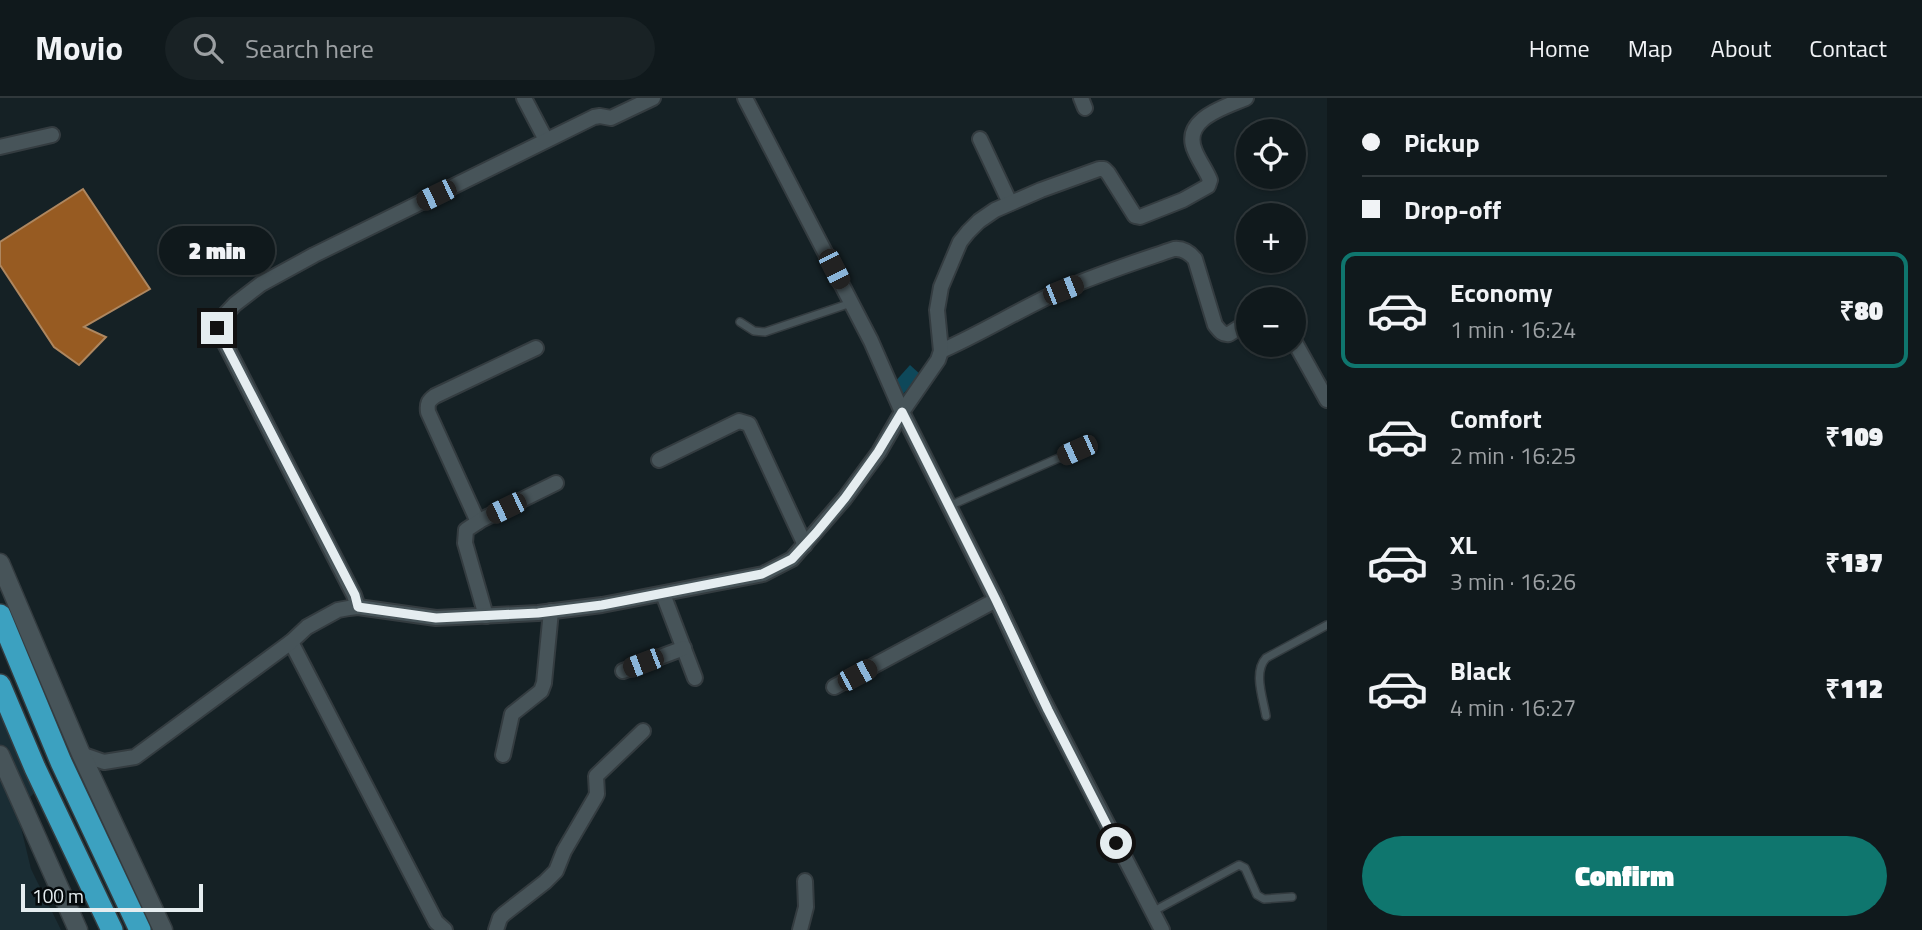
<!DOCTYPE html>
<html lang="en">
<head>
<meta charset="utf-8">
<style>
  body { margin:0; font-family:"Titillium Web",sans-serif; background:#192225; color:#f1f3f6; height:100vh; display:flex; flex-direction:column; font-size:26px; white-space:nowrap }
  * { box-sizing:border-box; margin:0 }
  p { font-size:23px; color:#9ca0a3 }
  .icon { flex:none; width:38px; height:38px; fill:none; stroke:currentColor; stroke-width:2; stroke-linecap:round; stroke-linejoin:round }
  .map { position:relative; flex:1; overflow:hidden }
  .side { display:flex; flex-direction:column; background:#10191c; width:595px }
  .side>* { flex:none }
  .guide { display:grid; align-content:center; height:154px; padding:0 35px; background:#10191c }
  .controls { position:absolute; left:1236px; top:21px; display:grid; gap:14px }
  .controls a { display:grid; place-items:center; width:70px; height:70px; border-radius:50%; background:#10191c; box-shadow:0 2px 5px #0004,0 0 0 2px #30383b; font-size:35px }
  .scale { position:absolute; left:21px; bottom:18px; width:182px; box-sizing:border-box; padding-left:7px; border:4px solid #e5edf0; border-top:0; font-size:19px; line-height:24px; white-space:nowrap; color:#e5edf0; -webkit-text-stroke:5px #050a0c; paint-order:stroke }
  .end { position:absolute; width:32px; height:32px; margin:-16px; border:9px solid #e5edf0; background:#111; box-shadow:0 0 0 4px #111 }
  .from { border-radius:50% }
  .bubble { position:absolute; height:49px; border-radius:24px; background:#10191c; box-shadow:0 2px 5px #0004,0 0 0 2px #30383b; font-size:23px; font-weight:800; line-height:49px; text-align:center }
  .car { position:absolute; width:21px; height:42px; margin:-21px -10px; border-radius:9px; box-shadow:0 0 5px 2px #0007; background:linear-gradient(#222 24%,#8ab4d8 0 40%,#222 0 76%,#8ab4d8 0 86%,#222 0) }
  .guide b { display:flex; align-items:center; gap:24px; height:66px; font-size:26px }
  .guide b+b { border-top:2px solid #30383b }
  .guide i { width:18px; height:18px; background:#f1f3f6 }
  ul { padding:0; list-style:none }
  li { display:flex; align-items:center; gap:21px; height:116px; margin:0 14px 10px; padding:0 21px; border:4px solid transparent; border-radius:14px }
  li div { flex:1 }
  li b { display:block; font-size:26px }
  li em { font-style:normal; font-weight:800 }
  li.on { border-color:#0f766e }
  li>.icon { width:63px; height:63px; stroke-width:1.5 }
  .action { display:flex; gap:14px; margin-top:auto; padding:14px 35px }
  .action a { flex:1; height:80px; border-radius:42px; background:#0f766e; color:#fff; font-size:28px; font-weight:800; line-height:80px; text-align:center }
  header { display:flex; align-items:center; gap:42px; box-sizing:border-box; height:98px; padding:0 35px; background:#10191c; border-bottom:2px solid #30383b }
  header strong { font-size:33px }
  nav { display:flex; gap:38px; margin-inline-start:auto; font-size:24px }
  .search { width:490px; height:63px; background:#192225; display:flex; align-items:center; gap:18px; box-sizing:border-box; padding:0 24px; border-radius:38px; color:#9ca0a3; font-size:26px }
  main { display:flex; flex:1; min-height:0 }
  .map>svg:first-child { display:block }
</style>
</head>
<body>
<header>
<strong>Movio</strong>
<div class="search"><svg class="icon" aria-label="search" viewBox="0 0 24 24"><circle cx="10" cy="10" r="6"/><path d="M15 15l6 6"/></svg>Search here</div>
<nav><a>Home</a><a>Map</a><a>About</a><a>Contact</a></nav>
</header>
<main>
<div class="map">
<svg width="1327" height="832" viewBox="0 0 1327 832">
  <rect width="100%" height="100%" fill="#152125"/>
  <polygon fill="#1a2d34" points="0,607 35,694 17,713 31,771 61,832 0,832"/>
  <polygon fill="#975b22" stroke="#ae8760" stroke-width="2" points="83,91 150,191 84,229 106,239 79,267 54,249 0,167 0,144"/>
  <polygon fill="#0e485a" points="910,267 921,277 903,296 893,286"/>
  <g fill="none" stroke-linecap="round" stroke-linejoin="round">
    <g stroke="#343c40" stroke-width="10">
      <g id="service">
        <polyline points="740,224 754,233 765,234 851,205"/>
        <polyline points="949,408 1077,352"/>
        <path d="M1266,618c-3,-18 -13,-44 0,-58l61,-33"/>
        <polyline points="1152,814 1239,767 1245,770 1257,797 1264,801 1292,799"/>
      </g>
    </g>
    <g stroke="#343c40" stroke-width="18">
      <g id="minor">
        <polyline points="524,0 546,42"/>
        <polyline points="745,0 871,243 902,314 996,502 1037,590 1162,832"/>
        <polyline points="1081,0 1085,10"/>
        <polyline points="980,41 1010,105"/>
        <polyline points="0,49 52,37"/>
        <polyline points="1293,241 1327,302"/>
        <path d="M941,253c41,-18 79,-42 121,-61 36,-16 74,-28 112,-41 9,-1 15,3 21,10l20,66c4,5 7,10 14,9l19,-12"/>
        <polyline points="659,362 739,323 749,326 805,447"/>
        <path d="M478,424l-50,-110c-1,-8 0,-11 7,-16l101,-48"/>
        <polyline points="663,496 695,580"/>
        <polyline points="358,509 354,497 217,230 218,224 235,206 261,186 314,157 594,19 600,18 611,20 653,0"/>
        <polyline points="486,518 465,445 466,432 481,422 556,385"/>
        <polyline points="291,544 436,824 445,832"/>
        <polyline points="623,573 684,550"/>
        <polyline points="834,589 996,502"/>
        <path d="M81,656l23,8 31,-5 156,-115 16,-15 31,-17 11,-2 9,-1 78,11 102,-5 64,-8 161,-31 29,-15 53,-61 34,-46 23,-40 36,-52 3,-9 -4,-41 4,-23 19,-45 8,-10 11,-11 16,-11 46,-20 58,-21h5l4,4 27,43 5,1 43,-17 25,-14 2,-6c-4,-10 -11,-19 -15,-29 -14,-32 30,-44 51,-53"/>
        <polyline points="503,657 512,616 541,593 544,585 551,513"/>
        <polyline points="496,832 500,820 504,816 545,784 556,773 564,753 595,700 597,696 596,678 643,633"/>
        <polyline points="800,832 806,809 805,783"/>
      </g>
    </g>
    <g stroke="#343c40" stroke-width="21">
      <g id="tertiary">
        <polyline points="0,465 81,656 163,832"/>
        <polyline points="0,657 78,832"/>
      </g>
    </g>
    <g stroke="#343c40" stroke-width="24">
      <g id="trunk">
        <polyline points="0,517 61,664 140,832"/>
        <polyline points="0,587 35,670 112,832"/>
      </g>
    </g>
    <use href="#service" stroke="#475459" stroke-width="7"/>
    <use href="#minor" stroke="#475459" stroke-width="14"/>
    <use href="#tertiary" stroke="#475459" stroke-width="18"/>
    <use href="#trunk" stroke="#3ca1c0" stroke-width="21"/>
  </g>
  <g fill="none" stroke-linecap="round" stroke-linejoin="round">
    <polyline stroke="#e5edf0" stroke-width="9" points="217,230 355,497 358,509 436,520 538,515 602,507 762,476 792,461 816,435 845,400 878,354 902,314 996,502 1048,612 1116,745"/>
  </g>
</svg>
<div class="controls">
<a><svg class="icon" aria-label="locate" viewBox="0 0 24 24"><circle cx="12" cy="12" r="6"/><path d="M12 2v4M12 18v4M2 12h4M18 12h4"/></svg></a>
<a>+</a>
<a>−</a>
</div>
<div class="scale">100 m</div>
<i class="end from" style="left:1116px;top:745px"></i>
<i class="end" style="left:217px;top:230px"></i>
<div class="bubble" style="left:159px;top:128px;width:116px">2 min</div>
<i class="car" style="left:436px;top:97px;rotate:244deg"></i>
<i class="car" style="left:834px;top:171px;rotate:153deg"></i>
<i class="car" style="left:1063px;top:192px;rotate:68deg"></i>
<i class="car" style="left:1077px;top:352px;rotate:246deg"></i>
<i class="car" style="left:506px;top:410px;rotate:244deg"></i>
<i class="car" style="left:643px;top:565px;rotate:249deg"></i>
<i class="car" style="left:857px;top:577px;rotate:62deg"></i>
</div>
<section class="side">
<div class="guide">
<b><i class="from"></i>Pickup</b>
<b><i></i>Drop-off</b>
</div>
<ul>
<li class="on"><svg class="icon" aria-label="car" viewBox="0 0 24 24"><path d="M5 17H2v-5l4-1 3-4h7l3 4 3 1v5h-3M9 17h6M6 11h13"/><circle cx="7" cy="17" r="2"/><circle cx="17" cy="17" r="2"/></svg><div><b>Economy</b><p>1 min · 16:24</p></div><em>₹80</em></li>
<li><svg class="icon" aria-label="car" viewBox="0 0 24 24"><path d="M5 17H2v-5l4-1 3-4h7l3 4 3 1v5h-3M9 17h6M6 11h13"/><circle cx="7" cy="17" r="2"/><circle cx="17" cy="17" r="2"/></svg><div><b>Comfort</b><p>2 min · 16:25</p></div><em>₹109</em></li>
<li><svg class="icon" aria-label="car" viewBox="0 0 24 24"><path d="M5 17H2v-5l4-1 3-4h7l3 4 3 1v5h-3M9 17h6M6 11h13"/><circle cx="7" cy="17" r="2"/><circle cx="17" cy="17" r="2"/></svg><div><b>XL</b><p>3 min · 16:26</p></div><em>₹137</em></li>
<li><svg class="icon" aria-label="car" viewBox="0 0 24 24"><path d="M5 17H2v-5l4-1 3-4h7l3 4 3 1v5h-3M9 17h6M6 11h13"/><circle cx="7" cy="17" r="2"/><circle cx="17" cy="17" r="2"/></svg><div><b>Black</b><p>4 min · 16:27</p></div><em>₹112</em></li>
</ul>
<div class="action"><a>Confirm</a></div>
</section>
</main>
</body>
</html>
